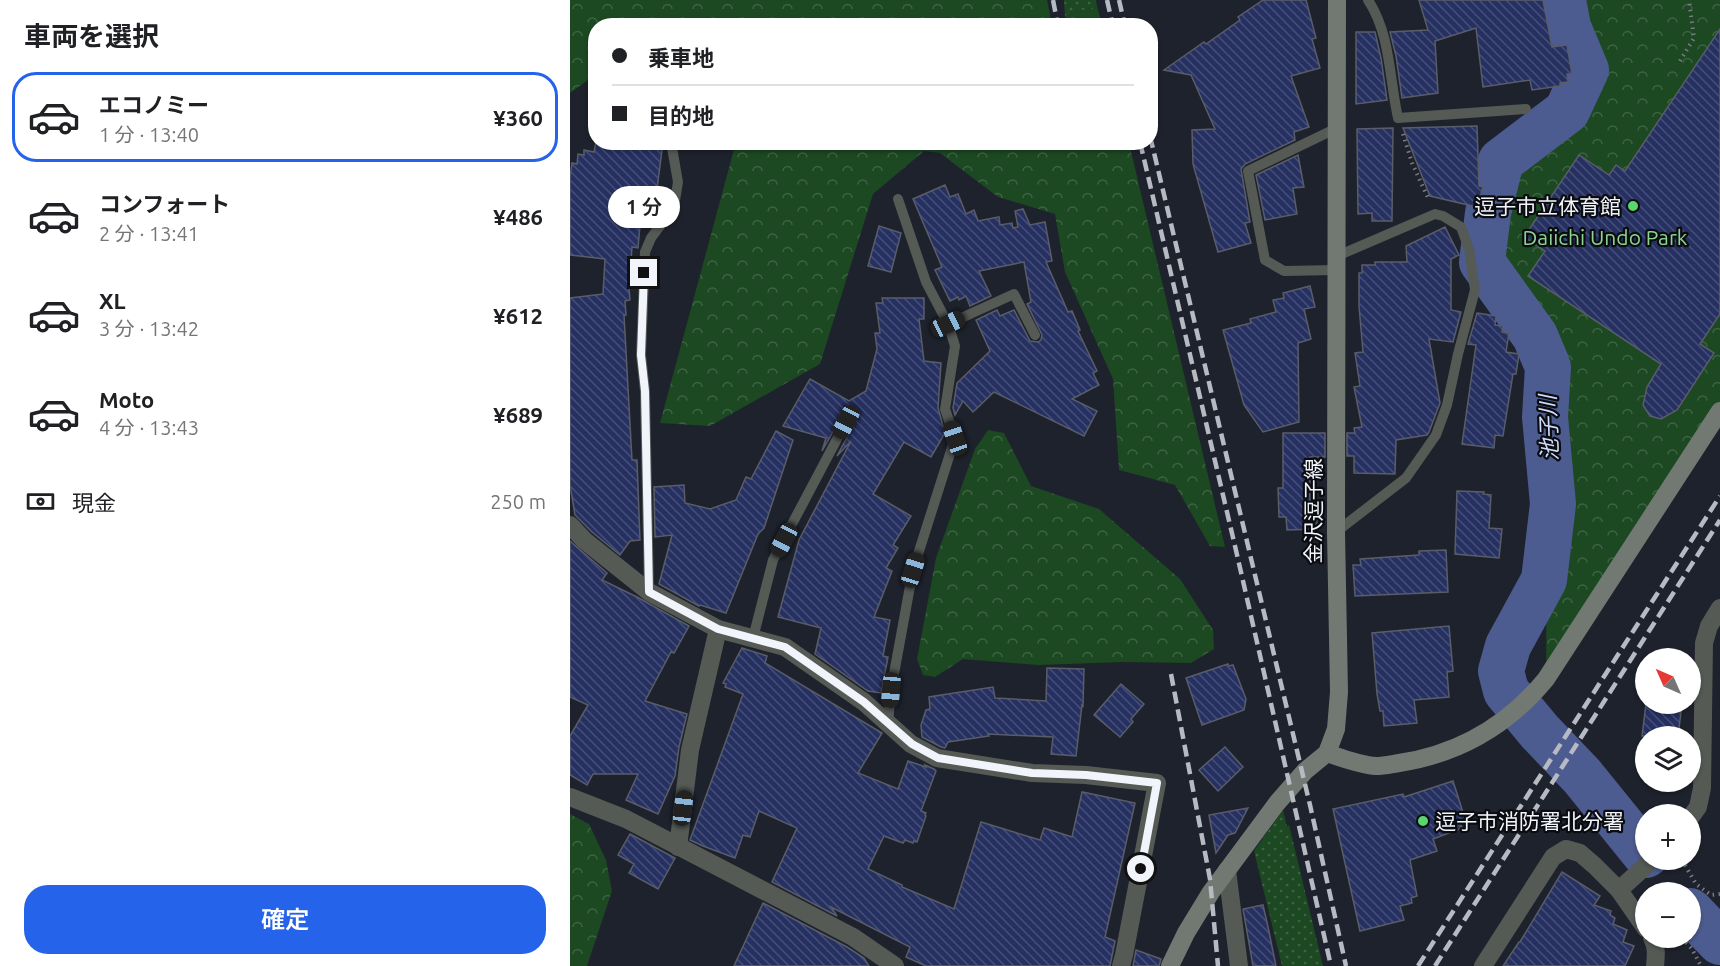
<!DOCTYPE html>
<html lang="ja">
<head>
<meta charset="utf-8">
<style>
  body { margin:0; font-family:Ubuntu,"Noto Sans JP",sans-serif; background:#f2f2f2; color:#202124; height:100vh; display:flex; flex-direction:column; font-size:22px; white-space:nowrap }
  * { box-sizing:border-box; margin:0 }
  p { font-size:20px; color:#757577 }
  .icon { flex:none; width:33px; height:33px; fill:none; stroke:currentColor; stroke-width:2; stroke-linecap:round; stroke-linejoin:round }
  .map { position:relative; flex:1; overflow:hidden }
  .details { display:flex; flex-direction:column; background:#fff; width:570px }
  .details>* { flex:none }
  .top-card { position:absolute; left:18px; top:18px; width:570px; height:132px; border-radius:24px; box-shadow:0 2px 4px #0004; display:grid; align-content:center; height:132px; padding:0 24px; background:#fff }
  .needle { width:39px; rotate:315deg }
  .fabs { position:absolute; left:1065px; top:648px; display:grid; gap:12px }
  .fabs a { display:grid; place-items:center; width:66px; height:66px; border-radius:50%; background:#fff; box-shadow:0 2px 4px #0004; font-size:30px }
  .end { position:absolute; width:27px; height:27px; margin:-14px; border:8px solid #f2f4fc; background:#111; box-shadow:0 0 0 3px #111 }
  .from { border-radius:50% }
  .bubble { position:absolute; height:42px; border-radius:21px; background:#fff; box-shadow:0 2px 4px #0004; font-size:20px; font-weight:600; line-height:42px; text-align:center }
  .car { position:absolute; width:18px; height:36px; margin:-18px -9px; border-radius:8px; box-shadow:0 0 4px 2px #0007; background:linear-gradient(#222 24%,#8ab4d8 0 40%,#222 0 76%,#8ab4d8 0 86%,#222 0) }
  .top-card b { display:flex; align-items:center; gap:21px; height:57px; font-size:22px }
  .top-card b+b { border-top:2px solid #e0e0e0 }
  .top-card i { width:15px; height:15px; background:#202124 }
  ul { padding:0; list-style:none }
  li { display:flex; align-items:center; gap:18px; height:90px; margin:0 12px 9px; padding:0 12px; border:3px solid transparent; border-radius:24px }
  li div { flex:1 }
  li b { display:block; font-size:22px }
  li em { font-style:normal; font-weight:600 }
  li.selected { border-color:#2563eb }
  li>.icon { width:54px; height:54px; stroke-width:1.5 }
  h2 { padding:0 24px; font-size:27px; line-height:72px }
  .pay { display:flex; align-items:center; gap:15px; height:66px; padding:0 24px; font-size:22px }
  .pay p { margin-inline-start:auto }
  .primary-button { display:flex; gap:12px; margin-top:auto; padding:12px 24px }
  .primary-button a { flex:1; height:69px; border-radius:24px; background:#2563eb; color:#fff; font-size:24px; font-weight:600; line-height:69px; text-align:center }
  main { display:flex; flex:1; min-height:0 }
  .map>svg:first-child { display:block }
</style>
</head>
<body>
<main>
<section class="details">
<h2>車両を選択</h2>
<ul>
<li class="selected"><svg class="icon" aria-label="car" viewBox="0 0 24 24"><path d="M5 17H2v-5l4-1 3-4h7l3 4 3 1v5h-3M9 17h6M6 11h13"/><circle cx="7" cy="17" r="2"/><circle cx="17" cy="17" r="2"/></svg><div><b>エコノミー</b><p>1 分 · 13:40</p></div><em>¥360</em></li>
<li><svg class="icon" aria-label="car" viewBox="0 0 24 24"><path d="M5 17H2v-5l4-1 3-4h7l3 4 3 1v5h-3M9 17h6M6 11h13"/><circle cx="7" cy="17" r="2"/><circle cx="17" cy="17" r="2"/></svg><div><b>コンフォート</b><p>2 分 · 13:41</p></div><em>¥486</em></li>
<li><svg class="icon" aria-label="car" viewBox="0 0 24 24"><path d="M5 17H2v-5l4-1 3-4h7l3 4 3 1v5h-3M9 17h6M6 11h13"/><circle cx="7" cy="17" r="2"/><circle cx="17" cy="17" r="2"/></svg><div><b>XL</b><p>3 分 · 13:42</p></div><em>¥612</em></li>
<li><svg class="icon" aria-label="car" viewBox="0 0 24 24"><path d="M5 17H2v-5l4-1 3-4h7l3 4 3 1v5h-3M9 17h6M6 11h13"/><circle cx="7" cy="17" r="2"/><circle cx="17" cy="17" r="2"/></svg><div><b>Moto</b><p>4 分 · 13:43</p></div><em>¥689</em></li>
</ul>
<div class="pay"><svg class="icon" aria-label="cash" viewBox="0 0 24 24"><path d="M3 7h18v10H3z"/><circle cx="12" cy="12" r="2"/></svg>現金<p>250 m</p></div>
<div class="primary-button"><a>確定</a></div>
</section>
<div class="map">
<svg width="1150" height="966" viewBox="0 0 1150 966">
  <defs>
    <pattern id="grass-dots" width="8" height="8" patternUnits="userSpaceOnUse" patternTransform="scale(1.5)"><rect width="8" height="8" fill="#1c4822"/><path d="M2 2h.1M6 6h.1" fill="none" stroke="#3d6343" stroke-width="1.8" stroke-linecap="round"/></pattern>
    <pattern id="forest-crowns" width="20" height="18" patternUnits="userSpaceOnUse" patternTransform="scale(1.5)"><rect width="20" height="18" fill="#1c4822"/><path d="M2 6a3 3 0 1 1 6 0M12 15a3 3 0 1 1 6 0" fill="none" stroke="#3d6343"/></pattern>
    <pattern id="building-back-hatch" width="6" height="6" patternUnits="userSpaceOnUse" patternTransform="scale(1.5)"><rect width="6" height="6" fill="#263162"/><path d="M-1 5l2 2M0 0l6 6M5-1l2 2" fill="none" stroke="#464f79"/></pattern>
  </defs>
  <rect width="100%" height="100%" fill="#1e222c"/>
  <g fill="url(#grass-dots)">
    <polygon points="494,0 526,0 527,6 495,16"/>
    <polygon points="713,810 717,827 719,825 753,966 712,966 684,851"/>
  </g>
  <g fill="url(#forest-crowns)">
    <polygon points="0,0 477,0 482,25 112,26 107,18 96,25 26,26 25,75 0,93"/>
    <polygon points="1001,0 1150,0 1150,417 976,679 978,367 912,262 931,161 997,111 1016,71"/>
    <polygon points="527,6 532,25 497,25 495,16"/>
    <polygon points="166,142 559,143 655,547 640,546 605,485 549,470 543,379 495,272 485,214 428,197 370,153 354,151 303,194 250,364 140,426 90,423"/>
    <polygon points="418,430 434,433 461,486 529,509 610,579 643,630 644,649 621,663 553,662 468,665 393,659 365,677 353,675 347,659 366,558 405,449"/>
    <polygon points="0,814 19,824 36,860 42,891 17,966 0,966"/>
  </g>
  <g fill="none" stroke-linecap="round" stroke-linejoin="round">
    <g stroke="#4d5c90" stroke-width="46">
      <polyline points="993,0 998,27 1016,70 997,111 931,161 918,213 912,262 965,336 978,367 975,417 983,504 974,580 938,646 931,671 936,691 970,732 1012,776 1076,855"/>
      <polyline points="1120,911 1150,942"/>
    </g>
  </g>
  <g fill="url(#building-back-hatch)" stroke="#595d69" stroke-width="1.5">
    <polygon points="693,0 736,0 746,38 742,39 750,68 721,76 739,127 724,132 725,140 675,164 671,169 680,222 675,223 681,243 648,252 623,164 622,130 645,129 621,75 594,70 634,42 636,44 670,20 668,17"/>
    <polygon points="849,0 973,0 982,47 997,45 1002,74 997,74 998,82 990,83 990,86 962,90 960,80 913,87 906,28 865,41 868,93 832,98 826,56 820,32 858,30"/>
    <polygon points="1150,29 1150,314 1130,344 1144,353 1107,410 1091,419 1080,416 1073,405 1077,387 1091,364 958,276 975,251 954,237 1009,155 1039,175 1046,165 1055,171"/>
    <polygon points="786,32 805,32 811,58 817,100 786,104"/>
    <polygon points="907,126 909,186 913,187 907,207 860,196 833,128"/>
    <polygon points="823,128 822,221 802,221 802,213 788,214 787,129"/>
    <polygon points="26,142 93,142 86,197 98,199 97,204 70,225 68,248 62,247 59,288 60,300 55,301 56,315 54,315 62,460 67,460 70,540 60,541 50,555 22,532 5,515 0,485 0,298 33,294 35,259 0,255 0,178 2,163 7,164 8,154 14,155 14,150 24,152"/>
    <polygon points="728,155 734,187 723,188 727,214 695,220 686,175"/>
    <polygon points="375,185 380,197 388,194 396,214 404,210 408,221 429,217 430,225 442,223 443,228 448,227 445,211 453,209 460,225 475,222 482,261 476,262 498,312 502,311 510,330 508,331 527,371 523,373 529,385 502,399 527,411 514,436 424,392 403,412 393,401 385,415 383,408 387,383 420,351 406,320 427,310 430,316 444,310 460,341 468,342 471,340 472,335 457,304 461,302 454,262 409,271 421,296 400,306 396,296 389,300 388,297 380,301 365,270 372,267 343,199"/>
    <polygon points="309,226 331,233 321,272 298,266"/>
    <polygon points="875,227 889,255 881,259 881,310 891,312 883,342 859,339 870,403 859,432 857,435 826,440 825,474 784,473 784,456 777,456 777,433 785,433 784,428 792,427 784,387 790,386 785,353 793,352 789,306 789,273 792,273 792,265 805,265 805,262 837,262 836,246"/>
    <polygon points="740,286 745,307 734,309 741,339 728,343 729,422 693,432 674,405 653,330 681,323 680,319 706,312 703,300 714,298 713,293"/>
    <polygon points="312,298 354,298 354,319 349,319 354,361 371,363 368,408 375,433 361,457 334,442 303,494 341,516 323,545 328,548 316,568 322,571 304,617 320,620 313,656 318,657 311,693 298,691 245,654 251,628 208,617 229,540 281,441 267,456 283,426 283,421 279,415 272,416 252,451 256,438 213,426 240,379 279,401 296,391 307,349 305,333 310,333 306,303 313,303"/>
    <polygon points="907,313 926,316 925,325 933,326 932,332 939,333 936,352 949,354 946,374 943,374 933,436 925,435 924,448 892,444 906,345 898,344"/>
    <polygon points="206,431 223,440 194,528 188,534 156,613 130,605 129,606 89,584 102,535 85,537 84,487 114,485 115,503 140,509 166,500 176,477 181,479"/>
    <polygon points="713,433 755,433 755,457 740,457 740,501 746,501 747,529 717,530 716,517 709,517 708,488 713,488"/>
    <polygon points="887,491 914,492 913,494 921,495 919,528 932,529 929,558 885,554"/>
    <polygon points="0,541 37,573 32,580 67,597 119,626 104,653 101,652 75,701 117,714 109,747 105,776 88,814 56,800 68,774 23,774 17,785 0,775 0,736 18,705 0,697"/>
    <polygon points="876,550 878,592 785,596 783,565 791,565 790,559 849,555 849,551"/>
    <polygon points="879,626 883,671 877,672 879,697 844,700 847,723 814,726 813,711 810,711 807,694 802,633"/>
    <polygon points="172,648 197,656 195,663 312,733 288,773 328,789 338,761 356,767 355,765 364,769 366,771 351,811 356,813 355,815 356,816 347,842 344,841 343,843 335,840 333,843 314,836 298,869 332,885 332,887 384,909 411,822 470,840 474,828 502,837 512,792 565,803 535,937 545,941 540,966 356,966 336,957 340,947 261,907 267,916 202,882 227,828 189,811 180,837 173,835 165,858 133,846 120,840 173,694 155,687 156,684 153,683"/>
    <polygon points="658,664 659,666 663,665 676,699 674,710 632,725 616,678"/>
    <polygon points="477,668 514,669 513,706 512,705 506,756 481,754 483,737 418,734 419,736 378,742 375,748 371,747 352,737 351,725 356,710 360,709 359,697 423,687 425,698 476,701"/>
    <polygon points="551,684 574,704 561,719 563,722 550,737 524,715"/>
    <polygon points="1076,704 1112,704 1108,736 1072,736"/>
    <polygon points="655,747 673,767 648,791 629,770"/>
    <polygon points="883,781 896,822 890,823 892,828 863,839 867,851 840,860 847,896 841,898 842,903 830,906 834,920 790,931 763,809 833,794 834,797"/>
    <polygon points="678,808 665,833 658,835 646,853 639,815"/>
    <polygon points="60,834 105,858 88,889 59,873 64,864 48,855"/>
    <polygon points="992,872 1030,896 1024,905 1041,911 1040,915 1045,918 1043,924 1057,930 1053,942 1064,946 1055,966 933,966 949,942 950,942"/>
    <polygon points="193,903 277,947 294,958 299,966 164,966"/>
    <polygon points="693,905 698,927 706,966 683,966 673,909"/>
    <polygon points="566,950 591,959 589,966 563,966"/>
  </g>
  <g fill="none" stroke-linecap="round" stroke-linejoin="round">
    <g stroke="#787c85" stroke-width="4" stroke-dasharray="1.5 4.5" stroke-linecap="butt">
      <polyline points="1110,61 1124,38 1119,0"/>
      <polyline points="833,134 842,163 859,200"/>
      <polyline points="1112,860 1126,884 1141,895 1150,894"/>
      <polyline points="1112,938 1122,949 1131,966"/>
    </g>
    <g stroke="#555a55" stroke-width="10">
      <path d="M798,0c23,35 21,78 30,118l128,-9"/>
      <polyline points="766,270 714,271 695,260 678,171 767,128"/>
      <polyline points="378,324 444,294 465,335"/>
      <polyline points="766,532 836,478 866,435 877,405 888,354 905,290 899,249 891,227 873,216 865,214 767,256"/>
      <polyline points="79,592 75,391 71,355 75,252 81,238 104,207 108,182 101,142"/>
      <polyline points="183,638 203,560 276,422"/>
      <polyline points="318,723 321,690 343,570 385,438 375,409 385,346 378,324 356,282 328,199"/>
    </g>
    <g stroke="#555a55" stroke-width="18">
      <polyline points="0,525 14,540 79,592 148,629 120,750 108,847"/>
      <polyline points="148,629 215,647 294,702 341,744 367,758 462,773 516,775 587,783 554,955 551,966"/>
      <polyline points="0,797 56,819 283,937 325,966"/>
      <polyline points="1120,818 1128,807 1132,788 1134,643 1139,626 1150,608"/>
      <polyline points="657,870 669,966"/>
      <polyline points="1049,890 1082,860"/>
      <path d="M1082,938c5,8 4,18 3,28"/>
      <polyline points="913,966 983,857 996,849 1010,853 1025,866 1049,890 1076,929"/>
    </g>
    <g stroke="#717972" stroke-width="18">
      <path d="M757,753c15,5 33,12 49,13 8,0 16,-2 23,-3 59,-9 109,-38 147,-84l174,-268"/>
      <polyline points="600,966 616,933 641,892 707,803 735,771 757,753 766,729 769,692 766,532 767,0"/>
    </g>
    <g stroke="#b7bac3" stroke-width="4.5" stroke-dasharray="12 6" stroke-linecap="butt">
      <polyline points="483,0 488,26"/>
      <polyline points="537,0 543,26"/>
      <polyline points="549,0 555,26"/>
      <polyline points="580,136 740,805 776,966"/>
      <polyline points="570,142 665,546 761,966"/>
      <polyline points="601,674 640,879 648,966"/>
      <polyline points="848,966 1150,496"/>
      <polyline points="865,966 1150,520"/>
    </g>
  </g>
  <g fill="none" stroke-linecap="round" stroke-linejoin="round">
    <polyline stroke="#f2f4fc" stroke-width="8" points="74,273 71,355 75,391 79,592 148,629 215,647 294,702 342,744 368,758 462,773 516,775 587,783 571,869"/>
  </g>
  <g fill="#5bd56e" stroke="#0a0c10" stroke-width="2">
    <circle cx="1063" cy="206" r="6"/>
    <circle cx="853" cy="821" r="6"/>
  </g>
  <g text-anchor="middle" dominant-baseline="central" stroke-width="4.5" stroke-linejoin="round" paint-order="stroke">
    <g font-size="21" fill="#f2f4fc" stroke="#0a0c10" text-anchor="end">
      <text x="1051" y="206">逗子市立体育館</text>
      <text x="865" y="821" text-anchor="start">逗子市消防署北分署</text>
    </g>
    <g font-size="21" fill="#8cd492" stroke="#0a0c10">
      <text x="1035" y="237">Daiichi Undo Park</text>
    </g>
    <g font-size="21" fill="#f2f4fc" stroke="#0a0c10">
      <text transform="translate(743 511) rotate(-90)">金沢逗子線</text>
    </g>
    <g font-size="22" font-style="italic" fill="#d1dcfd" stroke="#0a0c10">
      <text transform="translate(978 428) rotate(-92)">池子川</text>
    </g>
  </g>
</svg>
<div class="fabs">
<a><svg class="needle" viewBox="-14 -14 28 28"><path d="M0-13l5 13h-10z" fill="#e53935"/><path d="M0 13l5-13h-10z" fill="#757577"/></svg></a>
<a><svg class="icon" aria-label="layers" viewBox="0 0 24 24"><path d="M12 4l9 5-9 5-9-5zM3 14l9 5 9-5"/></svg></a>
<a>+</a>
<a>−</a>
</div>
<i class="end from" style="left:571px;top:869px"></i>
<i class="end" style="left:74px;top:273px"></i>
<div class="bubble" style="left:38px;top:186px;width:72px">1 分</div>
<i class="car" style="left:378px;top:324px;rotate:65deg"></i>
<i class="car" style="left:276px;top:422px;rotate:208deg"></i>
<i class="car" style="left:385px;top:438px;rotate:341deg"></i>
<i class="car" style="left:214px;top:540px;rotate:208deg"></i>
<i class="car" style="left:343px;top:570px;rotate:17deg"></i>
<i class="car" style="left:321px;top:690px;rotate:185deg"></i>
<i class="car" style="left:113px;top:808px;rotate:7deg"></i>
<div class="top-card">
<b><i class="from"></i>乗車地</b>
<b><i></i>目的地</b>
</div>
</div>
</main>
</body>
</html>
